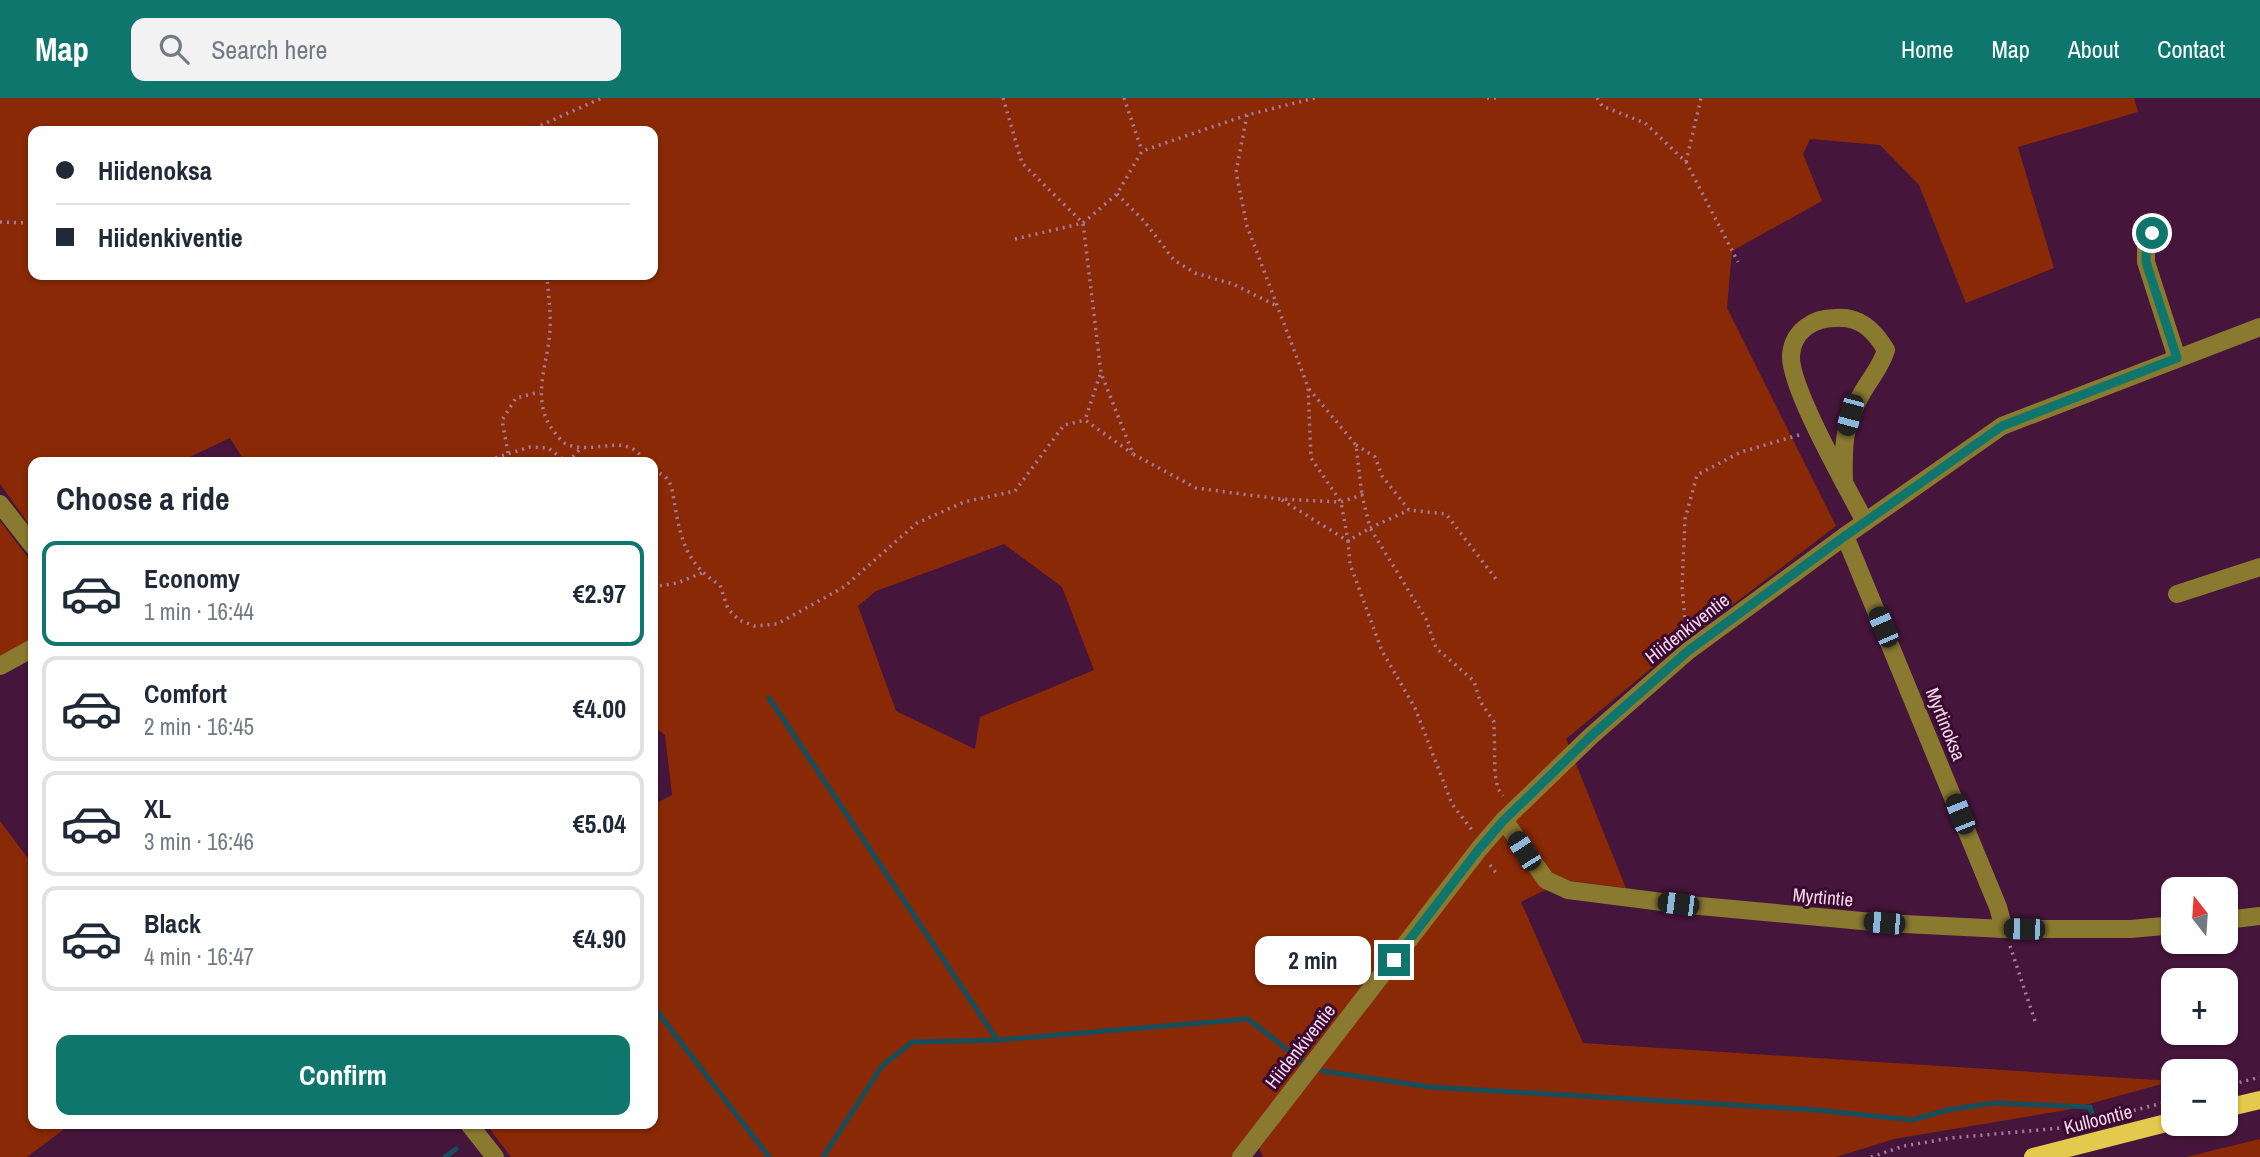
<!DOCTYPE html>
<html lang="en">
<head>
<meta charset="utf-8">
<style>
  body { margin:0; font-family:"Archivo Narrow",sans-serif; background:#f2f2f3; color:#1f2937; height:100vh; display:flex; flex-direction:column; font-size:26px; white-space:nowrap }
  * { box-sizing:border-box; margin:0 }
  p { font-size:23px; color:#747a83 }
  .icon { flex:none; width:38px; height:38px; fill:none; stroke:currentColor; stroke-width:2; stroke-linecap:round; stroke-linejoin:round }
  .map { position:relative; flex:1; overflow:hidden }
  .details { position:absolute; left:28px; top:359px; width:630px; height:672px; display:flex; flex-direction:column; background:#fff; border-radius:14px; box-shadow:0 2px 5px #0004 }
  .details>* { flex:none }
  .banner { position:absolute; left:28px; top:28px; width:630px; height:154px; border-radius:14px; box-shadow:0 2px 5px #0004; display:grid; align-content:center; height:154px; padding:0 28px; background:#fff }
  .needle { width:46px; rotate:343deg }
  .fabs { position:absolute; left:2161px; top:779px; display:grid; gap:14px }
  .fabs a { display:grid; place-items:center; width:77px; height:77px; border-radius:14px; background:#fff; box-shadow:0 2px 5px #0004; font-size:35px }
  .end { position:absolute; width:32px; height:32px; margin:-16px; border:9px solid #0f766e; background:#fff; box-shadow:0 0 0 4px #fff }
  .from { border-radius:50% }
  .bubble { position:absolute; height:49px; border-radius:14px; background:#fff; box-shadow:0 2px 5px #0004; font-size:23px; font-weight:800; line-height:49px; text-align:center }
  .car { position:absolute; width:21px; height:42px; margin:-21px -10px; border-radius:9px; box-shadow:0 0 5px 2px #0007; background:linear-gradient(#222 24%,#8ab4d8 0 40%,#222 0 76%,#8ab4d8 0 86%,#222 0) }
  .banner b { display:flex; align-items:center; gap:24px; height:66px; font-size:26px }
  .banner b+b { border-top:2px solid #e0e1e3 }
  .banner i { width:18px; height:18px; background:#1f2937 }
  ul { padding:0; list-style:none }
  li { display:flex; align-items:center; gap:21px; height:105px; margin:0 14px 10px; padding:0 14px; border:4px solid #e0e1e3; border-radius:14px }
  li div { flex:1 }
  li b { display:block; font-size:26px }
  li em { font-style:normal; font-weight:800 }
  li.active { border-color:#0f766e }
  li>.icon { width:63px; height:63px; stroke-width:1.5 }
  h2 { padding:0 28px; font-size:32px; line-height:84px }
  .action { display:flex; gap:14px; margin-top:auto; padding:14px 28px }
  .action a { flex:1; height:80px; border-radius:14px; background:#0f766e; color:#fff; font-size:28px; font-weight:800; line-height:80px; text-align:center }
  header { display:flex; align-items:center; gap:42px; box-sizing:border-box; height:98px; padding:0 35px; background:#0f766e; color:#fff }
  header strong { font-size:33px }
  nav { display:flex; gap:38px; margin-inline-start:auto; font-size:24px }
  .search { width:490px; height:63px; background:#f2f2f3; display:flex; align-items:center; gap:18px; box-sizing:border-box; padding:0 24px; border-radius:14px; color:#747a83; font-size:26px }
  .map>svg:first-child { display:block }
</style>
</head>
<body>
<header>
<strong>Map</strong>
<div class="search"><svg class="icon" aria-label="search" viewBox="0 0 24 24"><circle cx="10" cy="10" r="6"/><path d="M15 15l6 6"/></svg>Search here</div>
<nav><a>Home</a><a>Map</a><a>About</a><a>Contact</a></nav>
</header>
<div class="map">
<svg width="2260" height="1059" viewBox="0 0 2260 1059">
  <rect width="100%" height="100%" fill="#46153b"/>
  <g fill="#892906" fill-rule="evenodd">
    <path d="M0,0h2134l4,14 -120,35 36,121 -88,35 -47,-118 -39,-40 -70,-6 -7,15 19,47 -90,50 -5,57 109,218 -165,126 -105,87 60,149 -61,-8 -44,22 62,141 590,38 -106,29 -173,29 -58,18h-573l-6,-14 -16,14h-730l-25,-33h167v-229l2,-1 -2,-8v-81l19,-10 -7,-60 -12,-9v-264h-408l-15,-24 -51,24h-146v68l-33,-46zM33,33h620v144h-620zM1004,446l58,43 32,83 -114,47 -5,32 -79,-38 -38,-105 18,-15z"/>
    <polygon points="0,423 33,466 33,542 0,559"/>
    <polygon points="0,723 33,767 33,1026 71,1026 27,1059 0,1059"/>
    <polygon points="2260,1041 2260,1059 2186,1059"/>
  </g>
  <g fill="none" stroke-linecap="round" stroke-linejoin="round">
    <g stroke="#164e5c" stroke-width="5">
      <polyline points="769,600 997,942"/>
      <polyline points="653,908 769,1059"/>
      <polyline points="1322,973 1430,989 1817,1012 1912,1022 1947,1012 1994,1005 2090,1009 2092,1016"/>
      <polyline points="445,1059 456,1051"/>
      <polyline points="823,1059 882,968 912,944 997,942 1248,921 1303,964"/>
    </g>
    <g stroke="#a57d9a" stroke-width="3.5" stroke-dasharray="2 5" stroke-linecap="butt">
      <polyline points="1003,0 1022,65 1083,125 1101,275 1133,356 1196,390 1280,401 1341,404 1362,397 1370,430 1409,412"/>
      <polyline points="1124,0 1142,53"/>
      <polyline points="1487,0 1498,0"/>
      <polyline points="1597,0 1602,8 1645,25 1686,64 1738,164"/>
      <polyline points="1247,17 1236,74 1247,128 1308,289 1311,360 1341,404 1348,443 1370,430 1426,521 1436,550 1474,583 1480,603 1494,624 1495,676 1498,691 1503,698"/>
      <polyline points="528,33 602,0"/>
      <polyline points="1686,64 1701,0"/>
      <polyline points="1117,96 1144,123 1174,162 1195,175 1233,186 1277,208"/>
      <polyline points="0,124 33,125"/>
      <polyline points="1015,141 1083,125 1117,96 1142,53 1247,17 1315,0"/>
      <path d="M547,177c1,18 4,36 3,54 -2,38 -21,71 5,104 6,7 8,11 17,13 28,7 56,-14 73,16"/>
      <polyline points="1100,277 1085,322 1133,356"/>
      <polyline points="1309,291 1356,347 1362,397"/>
      <polyline points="1356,347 1375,359 1382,378 1409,412 1446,416 1496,481"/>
      <polyline points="508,355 502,322 516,300 540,294"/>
      <polyline points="482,364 530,349 548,350 567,364"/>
      <polyline points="568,364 581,350"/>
      <path d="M653,373c5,2 11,3 14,8 6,7 6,18 8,27 6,35 13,60 45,79l8,24 11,11 15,6 23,-2 67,-37 73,-64 47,-21 51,-11 49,-66 21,-5"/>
      <polyline points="1282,402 1348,443 1350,466 1382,553 1415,610 1452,706 1472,732"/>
      <polyline points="653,489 677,485 702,475"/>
      <polyline points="1686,533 1682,489 1685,421 1697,377 1741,354 1799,337"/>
      <polyline points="1490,767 1497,776"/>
      <polyline points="2010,848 2035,923"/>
      <polyline points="2226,988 2260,979"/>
      <polyline points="2093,1023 2174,1002"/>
      <polyline points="1871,1059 1904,1048 1951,1040 2072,1029"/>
    </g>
    <g stroke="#8a7a30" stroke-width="18">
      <polyline points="2152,135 2146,149 2146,164 2177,260"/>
      <path d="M1844,385c-1,-36 -1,-59 18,-90 9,-16 19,-26 24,-43 -12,-20 -26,-34 -51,-32 -22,0 -42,13 -44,37 -2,32 57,134 74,167"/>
      <polyline points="0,406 33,448"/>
      <polyline points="1845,438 1998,809 2004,831"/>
      <polyline points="2177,496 2260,469"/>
      <polyline points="0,568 33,550"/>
      <polyline points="1504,722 1546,782 1568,792 1678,806 1884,825 2004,831 2131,831 2174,827"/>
      <polyline points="2226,822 2260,818"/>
      <polyline points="469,1026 495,1059"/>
      <polyline points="1241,1059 1479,751 1504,722 1591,638 1688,553 1845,438 2002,328 2260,229"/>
    </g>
    <g stroke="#e4ca4c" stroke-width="18">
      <polyline points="2226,1010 2260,1002"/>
      <polyline points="2033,1059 2174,1023"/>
    </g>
  </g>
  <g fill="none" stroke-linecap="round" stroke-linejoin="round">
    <polyline stroke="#0f766e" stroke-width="9" points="1394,862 1479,751 1504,722 1591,638 1688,553 1845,438 2002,328 2177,260 2146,164 2146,149 2152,135"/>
  </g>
  <g text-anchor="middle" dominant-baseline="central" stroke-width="6" stroke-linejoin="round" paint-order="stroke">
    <g font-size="19" fill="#f7d8ed" stroke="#3a0a31">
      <text transform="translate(1687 530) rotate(-38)">Hiidenkiventie</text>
      <text transform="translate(1946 626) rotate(68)">Myrtinoksa</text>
      <text transform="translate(1823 799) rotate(5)">Myrtintie</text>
      <text transform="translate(1300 948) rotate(-52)">Hiidenkiventie</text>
      <text transform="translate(2098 1021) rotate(-14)">Kulloontie</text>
    </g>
  </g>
</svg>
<div class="fabs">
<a><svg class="needle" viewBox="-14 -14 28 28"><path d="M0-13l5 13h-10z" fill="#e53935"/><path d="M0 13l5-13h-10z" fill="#747a83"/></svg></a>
<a>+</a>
<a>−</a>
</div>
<i class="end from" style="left:2152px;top:135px"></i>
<i class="end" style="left:1394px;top:862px"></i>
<div class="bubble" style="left:1255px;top:838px;width:116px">2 min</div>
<i class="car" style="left:1850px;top:317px;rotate:195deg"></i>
<i class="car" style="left:1883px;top:529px;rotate:337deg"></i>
<i class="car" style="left:1960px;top:716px;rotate:338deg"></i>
<i class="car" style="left:1524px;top:753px;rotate:327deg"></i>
<i class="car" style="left:1678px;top:806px;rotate:277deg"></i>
<i class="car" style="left:1884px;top:825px;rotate:275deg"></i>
<i class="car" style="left:2024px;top:831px;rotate:271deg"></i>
<div class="banner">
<b><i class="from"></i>Hiidenoksa</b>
<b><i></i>Hiidenkiventie</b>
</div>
<section class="details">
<h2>Choose a ride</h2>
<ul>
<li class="active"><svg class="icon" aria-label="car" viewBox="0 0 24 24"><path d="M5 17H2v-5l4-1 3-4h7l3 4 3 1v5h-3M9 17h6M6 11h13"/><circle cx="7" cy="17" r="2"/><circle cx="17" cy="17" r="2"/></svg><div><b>Economy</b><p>1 min · 16:44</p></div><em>€2.97</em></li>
<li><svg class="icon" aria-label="car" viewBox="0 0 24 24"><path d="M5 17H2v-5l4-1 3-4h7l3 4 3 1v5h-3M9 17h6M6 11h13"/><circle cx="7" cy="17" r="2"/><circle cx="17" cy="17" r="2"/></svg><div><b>Comfort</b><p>2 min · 16:45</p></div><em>€4.00</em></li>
<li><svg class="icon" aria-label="car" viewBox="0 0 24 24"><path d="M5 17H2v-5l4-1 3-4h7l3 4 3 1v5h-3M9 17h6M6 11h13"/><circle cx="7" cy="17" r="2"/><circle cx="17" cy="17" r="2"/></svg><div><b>XL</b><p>3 min · 16:46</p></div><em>€5.04</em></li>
<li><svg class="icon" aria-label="car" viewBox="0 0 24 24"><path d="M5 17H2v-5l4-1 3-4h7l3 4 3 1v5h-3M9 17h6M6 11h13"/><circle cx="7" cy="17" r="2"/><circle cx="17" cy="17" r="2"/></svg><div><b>Black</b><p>4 min · 16:47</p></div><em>€4.90</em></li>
</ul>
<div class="action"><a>Confirm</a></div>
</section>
</div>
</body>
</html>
